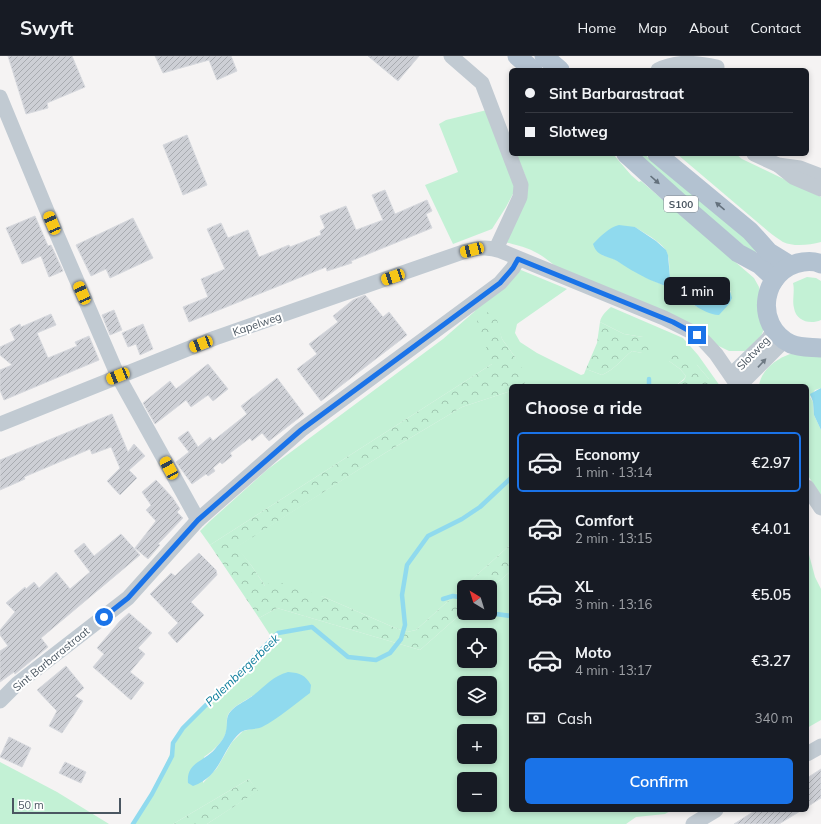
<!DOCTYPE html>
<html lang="en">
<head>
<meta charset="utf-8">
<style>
  body { margin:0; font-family:Mulish,sans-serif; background:#20242c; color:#f1f3f6; height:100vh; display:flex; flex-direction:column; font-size:15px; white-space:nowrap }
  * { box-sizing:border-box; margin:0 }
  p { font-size:13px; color:#9ea1a6 }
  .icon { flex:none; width:22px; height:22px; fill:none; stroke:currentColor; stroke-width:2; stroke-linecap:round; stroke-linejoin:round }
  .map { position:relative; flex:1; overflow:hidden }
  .details { position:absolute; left:509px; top:328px; width:300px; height:428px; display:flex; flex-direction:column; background:#171b24; border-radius:6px; box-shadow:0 2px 6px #0003 }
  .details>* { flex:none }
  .top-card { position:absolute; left:509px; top:12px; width:300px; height:88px; border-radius:6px; box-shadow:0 2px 6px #0003; display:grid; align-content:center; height:88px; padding:0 16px; background:#171b24 }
  .needle { width:26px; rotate:322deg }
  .buttons { position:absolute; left:457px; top:524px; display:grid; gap:8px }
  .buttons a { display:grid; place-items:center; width:40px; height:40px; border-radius:6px; background:#171b24; box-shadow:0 2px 6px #0003; font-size:20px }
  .scale { position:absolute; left:12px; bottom:10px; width:109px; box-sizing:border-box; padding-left:4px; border:2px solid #4a5661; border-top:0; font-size:11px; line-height:14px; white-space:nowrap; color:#4a5661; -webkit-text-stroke:3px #fff; paint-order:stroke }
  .end { position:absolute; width:18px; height:18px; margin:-9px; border:5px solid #1a73e8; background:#fff; box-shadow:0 0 0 2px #fff }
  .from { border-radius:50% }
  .bubble { position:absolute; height:28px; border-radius:6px; background:#171b24; box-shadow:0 2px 6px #0003; font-size:13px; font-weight:600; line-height:28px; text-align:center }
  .car { position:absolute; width:12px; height:24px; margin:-12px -6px; border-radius:5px; box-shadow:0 0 3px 1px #0007; background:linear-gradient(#f5c518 24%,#345 0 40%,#f5c518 0 76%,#345 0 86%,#f5c518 0) }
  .top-card b { display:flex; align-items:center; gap:14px; height:38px; font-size:15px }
  .top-card b+b { border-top:1px solid #363941 }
  .top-card i { width:10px; height:10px; background:#f1f3f6 }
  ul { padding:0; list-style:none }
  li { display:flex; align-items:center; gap:12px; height:60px; margin:0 8px 6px; padding:0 8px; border:2px solid transparent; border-radius:6px }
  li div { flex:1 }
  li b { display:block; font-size:15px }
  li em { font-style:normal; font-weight:600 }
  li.active { border-color:#1a73e8 }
  li>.icon { width:36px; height:36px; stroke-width:1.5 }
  h2 { padding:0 16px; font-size:18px; line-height:48px }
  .pay { display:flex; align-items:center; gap:10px; height:44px; padding:0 16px; font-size:15px }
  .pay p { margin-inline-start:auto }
  .button { display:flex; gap:8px; margin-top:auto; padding:8px 16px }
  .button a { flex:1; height:46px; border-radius:6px; background:#1a73e8; color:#fff; font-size:16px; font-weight:600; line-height:46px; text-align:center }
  header { display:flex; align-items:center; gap:24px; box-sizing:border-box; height:56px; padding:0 20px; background:#171b24; border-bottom:1px solid #363941 }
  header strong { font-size:19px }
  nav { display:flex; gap:22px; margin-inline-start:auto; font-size:14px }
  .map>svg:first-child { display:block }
</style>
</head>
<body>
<header>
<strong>Swyft</strong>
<nav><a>Home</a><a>Map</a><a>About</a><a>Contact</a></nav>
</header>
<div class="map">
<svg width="821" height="768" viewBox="0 0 821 768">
  <defs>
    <pattern id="forest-crowns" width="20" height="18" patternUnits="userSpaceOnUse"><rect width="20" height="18" fill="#c3f1d5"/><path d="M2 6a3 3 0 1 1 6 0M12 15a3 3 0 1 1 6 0" fill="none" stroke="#a0c6b0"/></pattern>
    <pattern id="building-hatch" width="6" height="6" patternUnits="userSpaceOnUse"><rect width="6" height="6" fill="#cdcfd5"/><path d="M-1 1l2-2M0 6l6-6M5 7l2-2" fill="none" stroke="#a8abb0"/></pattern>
  </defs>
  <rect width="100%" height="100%" fill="#f5f3f3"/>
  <g fill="#c3f1d5" fill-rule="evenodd">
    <polygon points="491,53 516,132 506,151 492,173 453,188 425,129 458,116 439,68 446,64"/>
    <path d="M516,98h22l2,2 3,-2h70l18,21 8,7 2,-1 113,97 5,9 2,9 3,33 -3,7 -9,11 -7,4h-16l-172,-83c-18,-17 -29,-20 -52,-26l23,-51 -3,-16zM635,171c9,6 29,16 32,26 3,7 2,17 3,26 7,8 22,21 33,12 6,-6 6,-8 15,-11l13,12 -34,15 -27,-19 -23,-10 -35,-20 -10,-3z"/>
    <polygon points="637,98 644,98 693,139 689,144"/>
    <path d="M677,98h59l6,5 79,38v45c-12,3 -27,5 -38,0 -5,-3 -10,-7 -14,-10z"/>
    <polygon points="698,143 758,193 754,198 694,148"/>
    <path d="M507,210l14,4 46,19 -50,35 -2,9 5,9 17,11 44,22 3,-1 2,-5 16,6c12,-5 20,-16 30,-24l10,2 1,-16 -19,-3 -24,-12c1,-6 6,-11 11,-15l72,31 15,17 22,31h-11v-7l-12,-14 -28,-4 11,8 6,7 -2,3 -9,7h-152l2,-3 -10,-26 -13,-18 -3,-9 -7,34 -282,181 -10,-14 9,-9 59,-53 175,-130 31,-27z"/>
    <path d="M807,221l9,1 5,3v39c-11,5 -25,1 -27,-12 -2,-8 1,-17 -1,-25z"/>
    <path d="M790,298l31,2v32l-6,2 -5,7 3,5 1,13 7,15v66l-14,-22v-88h-48c2,-16 17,-27 31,-32z"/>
    <polygon points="511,335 511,488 416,574 407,576 393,571 324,541 265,530 251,509 236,491 385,397 462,351"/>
    <polygon points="807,491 815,521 821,533 821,664 807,672"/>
    <path d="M511,515v239h161l-7,4 -29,3 -10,7h-419l50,-33 -8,-12 -76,45h-38l19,-33 20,-46 13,-20 85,-87 -13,-20 18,-10 143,42 44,-39v2h26v-24zM464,579h26v26h-26zM464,627h26v26h-26zM252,640l9,31 -18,4 -11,11 -15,26 -14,15 1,-26c9,-6 22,-17 23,-29 0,-5 -1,-10 2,-15 5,-7 16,-12 23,-17zM464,675h26v26h-26zM464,723h26v26h-26z"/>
    <polygon points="0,706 57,736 109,768 0,768"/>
  </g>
  <g fill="url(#forest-crowns)">
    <polygon points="493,254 496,260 502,283 515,301 526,318 525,327 523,330 511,330 511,335 462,351 385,397 237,491 251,509 265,530 273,524 324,541 393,571 407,576 416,574 511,488 511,515 490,533 490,531 464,531 464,555 420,594 277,552 259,562 210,489 492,308 477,265 479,260"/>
    <path d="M600,266l24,12 19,3 10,8 -1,6 -10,2 -10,-2c-10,8 -18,19 -30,24l-16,-6 11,-26z"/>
    <polygon points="677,292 697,309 709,323 709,330 675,330 684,324 686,320 680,313 669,305"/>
    <polygon points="249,723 258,735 207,768 173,768"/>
  </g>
  <g fill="#90daee">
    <path d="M619,169l16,2 21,14 10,9 2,5 2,23c7,9 22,22 33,13 6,-6 6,-8 15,-11 8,3 12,9 14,18l-3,6 -10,11c-18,-1 -32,-17 -48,-26 -8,-5 -17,-7 -25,-11 -10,-5 -20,-11 -29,-17 -11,-6 -20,-4 -24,-17 8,-8 15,-16 26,-19z"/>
    <polygon points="821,332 821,374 814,359 813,346 810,338"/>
    <path d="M288,616c13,1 17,3 23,13l-1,8c-15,11 -31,25 -48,34 -6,3 -15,1 -21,5 -20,17 -19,44 -48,54l-5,-3c-2,-21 16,-21 27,-34 4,-5 10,-11 11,-18 2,-7 -1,-14 5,-20 5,-6 13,-9 20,-14 13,-9 21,-21 37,-25z"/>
  </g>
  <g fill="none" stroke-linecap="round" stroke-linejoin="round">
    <g stroke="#90daee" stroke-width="4.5">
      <polyline points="649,323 649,330"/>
      <polyline points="443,543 453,540 464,542"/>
      <polyline points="490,555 496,558 511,560"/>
      <polyline points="133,768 152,738 172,700 173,687 183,672 278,577 312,571 348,601 376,604 390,597 401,583 405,569 402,539 407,509 428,480 462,463 480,451 511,422"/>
    </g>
  </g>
  <g fill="url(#building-hatch)" stroke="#d7d9de">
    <polygon points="8,0 72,0 85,31 47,47 48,52 26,58"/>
    <polygon points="155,0 231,0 237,15 217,24 209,4 163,17"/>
    <polygon points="368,0 419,0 398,25"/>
    <polygon points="187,79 207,129 183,139 163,89"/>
    <polygon points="385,134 395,158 427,144 432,155 426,158 432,172 351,205 352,207 327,215 326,211 189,266 183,251 208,241 201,223 225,213 207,173 221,167 228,182 248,174 259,201 289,189 290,191 321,179 320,175 325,172 320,160 346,150 356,174 383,164 372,139"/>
    <polygon points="35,160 48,190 51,189 63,215 49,221 41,200 22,208 6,172"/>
    <polygon points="133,162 153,202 110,222 106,213 91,220 76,189"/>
    <polygon points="365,239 383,261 389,256 407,279 321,345 297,313 317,298 309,288 338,266 333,260 353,244"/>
    <polygon points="114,254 122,274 110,279 102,259"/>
    <polygon points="51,258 56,269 37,277 48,302 77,290 75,286 89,280 99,304 4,344 0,334 0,314 12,309 0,299 0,291 15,284 10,273 20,268 21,271"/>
    <polygon points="143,268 153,293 140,299 136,288 128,291 122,277"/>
    <polygon points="208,308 228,333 213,345 208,339 191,351 186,344 155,368 143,347 170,325 176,333"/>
    <polygon points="277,322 304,358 269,385 262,377 252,385 250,382 230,397 232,400 222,408 220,406 213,412 215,415 208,420 206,418 192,428 176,406 189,396 178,382 188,375 198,391 210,381 213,385 247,358 241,350"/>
    <polygon points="112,358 128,396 134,388 145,400 129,414 137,422 120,439 107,425 120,412 111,391 92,398 90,393 24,421 25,423 0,434 0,404"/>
    <polygon points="156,424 172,441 180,453 177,456 183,462 158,488 160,489 148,503 135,492 156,465 146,454 151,449 142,436"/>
    <polygon points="121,478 140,499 41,582 48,591 15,618 14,616 0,626 0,595 8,590 0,579 0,574 15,556 6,547 25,531 26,533 34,526 39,532 56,516 70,533 90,516 74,495 84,487 94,500"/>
    <polygon points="199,497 216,514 217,519 191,546 204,559 177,587 168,577 178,567 150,538 171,517 175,520"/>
    <polygon points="129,557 152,577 138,592 145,598 130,616 144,627 131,644 93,611 104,598 97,592 120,565"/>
    <polygon points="66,610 84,632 75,640 83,645 62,677 49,670 57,655 37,634"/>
    <polygon points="9,681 31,692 22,711 0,701"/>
    <polygon points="65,706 86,716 81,727 59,717"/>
    <polygon points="821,713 821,742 807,751 807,722"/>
    <polygon points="756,754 802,754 779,768 734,768"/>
  </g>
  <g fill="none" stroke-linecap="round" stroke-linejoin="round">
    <g stroke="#c1cad2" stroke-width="15">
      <polyline points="451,0 482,27 521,129 520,141 496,193"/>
      <path d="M658,14c20,-10 38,-7 59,-3"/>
      <polyline points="0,41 52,167 118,320 198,464"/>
      <polyline points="754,98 778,109 800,112 821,120"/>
      <polyline points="778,109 793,121 821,133"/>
      <polyline points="731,319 764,287 775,275"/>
      <polyline points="739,330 785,284"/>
      <path d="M0,368l215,-86 248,-86c14,-4 24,-6 38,-1l163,67 26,13 14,10 12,13 22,32"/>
      <polyline points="807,431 821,452"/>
      <polyline points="0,645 17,628 128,542 198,464 301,374 500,227 513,212 518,203"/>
      <polyline points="807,698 821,690"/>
      <polyline points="693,768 716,754"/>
    </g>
    <g stroke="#b3c2d1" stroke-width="19">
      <polyline points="517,0 533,14"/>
      <polyline points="544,0 560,14"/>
      <polyline points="626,98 678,145 738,197 760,209 775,223"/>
      <polyline points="657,98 750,175 769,196 790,209"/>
      <path d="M821,208c-6,-3 -11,-3 -18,-2 -41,6 -51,63 -12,82 9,4 20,3 30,4"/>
    </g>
  </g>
  <defs><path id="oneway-solid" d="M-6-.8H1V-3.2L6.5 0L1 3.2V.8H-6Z"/></defs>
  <g fill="#64717d">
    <use href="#oneway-solid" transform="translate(655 124) rotate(42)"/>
    <use href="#oneway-solid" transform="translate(720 150) rotate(-140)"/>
  </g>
  <use fill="#6e7983" href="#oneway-solid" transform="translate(762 307) rotate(-47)"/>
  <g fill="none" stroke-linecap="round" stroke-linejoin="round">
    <polyline stroke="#1a73e8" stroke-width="5" points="104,561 128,542 198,464 301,374 500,227 513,212 518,203 673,266 697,279"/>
  </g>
  <g text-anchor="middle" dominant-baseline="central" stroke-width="4" stroke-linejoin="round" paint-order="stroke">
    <rect fill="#fff" stroke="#808990" stroke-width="1" x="664" y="140" width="34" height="16" rx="3"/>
    <g font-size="10" font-weight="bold" fill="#4a5661">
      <text x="681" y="148">S100</text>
    </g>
    <g font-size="11" fill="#4a5661" stroke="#fff">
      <text transform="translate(257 268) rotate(-19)">Kapelweg</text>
      <text transform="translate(753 297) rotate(-46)">Slotweg</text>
      <text transform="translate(51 603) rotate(-39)">Sint Barbarastraat</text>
    </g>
    <g font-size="12" font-style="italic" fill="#0c7c9b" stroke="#fff">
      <text transform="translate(242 614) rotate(-44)">Palembergerbeek</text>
    </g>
  </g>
</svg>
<div class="buttons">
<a><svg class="needle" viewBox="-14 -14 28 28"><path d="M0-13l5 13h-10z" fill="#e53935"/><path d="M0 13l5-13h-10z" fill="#9ea1a6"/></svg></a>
<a><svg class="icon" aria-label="locate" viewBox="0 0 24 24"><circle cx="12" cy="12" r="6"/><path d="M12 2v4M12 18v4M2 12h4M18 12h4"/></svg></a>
<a><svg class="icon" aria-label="layers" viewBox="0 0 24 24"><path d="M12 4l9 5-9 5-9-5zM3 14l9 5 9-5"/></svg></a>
<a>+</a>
<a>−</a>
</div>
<div class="scale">50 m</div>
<i class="end from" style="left:104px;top:561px"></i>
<i class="end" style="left:697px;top:279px"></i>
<div class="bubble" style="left:664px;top:221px;width:66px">1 min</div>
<i class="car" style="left:52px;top:167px;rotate:337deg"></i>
<i class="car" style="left:472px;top:194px;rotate:255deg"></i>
<i class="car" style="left:393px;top:221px;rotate:251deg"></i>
<i class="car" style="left:82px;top:237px;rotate:336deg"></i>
<i class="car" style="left:201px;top:288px;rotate:249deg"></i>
<i class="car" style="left:118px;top:320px;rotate:248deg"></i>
<i class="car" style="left:169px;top:412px;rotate:331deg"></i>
<div class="top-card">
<b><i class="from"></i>Sint Barbarastraat</b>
<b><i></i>Slotweg</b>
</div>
<section class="details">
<h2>Choose a ride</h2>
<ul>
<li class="active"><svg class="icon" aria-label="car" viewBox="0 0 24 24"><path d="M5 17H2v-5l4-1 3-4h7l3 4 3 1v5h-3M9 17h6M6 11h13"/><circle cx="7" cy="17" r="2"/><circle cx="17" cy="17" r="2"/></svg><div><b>Economy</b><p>1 min · 13:14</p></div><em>€2.97</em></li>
<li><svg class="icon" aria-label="car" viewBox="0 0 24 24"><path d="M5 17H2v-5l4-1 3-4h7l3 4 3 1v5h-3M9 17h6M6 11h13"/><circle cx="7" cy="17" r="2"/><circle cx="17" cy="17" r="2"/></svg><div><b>Comfort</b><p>2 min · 13:15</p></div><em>€4.01</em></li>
<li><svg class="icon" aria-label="car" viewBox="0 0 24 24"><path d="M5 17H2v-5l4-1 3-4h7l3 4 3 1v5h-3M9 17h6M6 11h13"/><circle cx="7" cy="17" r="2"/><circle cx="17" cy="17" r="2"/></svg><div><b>XL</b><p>3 min · 13:16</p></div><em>€5.05</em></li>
<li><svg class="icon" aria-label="car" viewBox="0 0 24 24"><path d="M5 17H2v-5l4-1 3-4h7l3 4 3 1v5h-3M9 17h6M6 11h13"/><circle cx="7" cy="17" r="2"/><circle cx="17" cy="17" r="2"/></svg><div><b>Moto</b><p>4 min · 13:17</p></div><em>€3.27</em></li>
</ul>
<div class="pay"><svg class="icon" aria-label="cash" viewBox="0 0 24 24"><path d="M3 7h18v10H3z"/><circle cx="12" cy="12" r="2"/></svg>Cash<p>340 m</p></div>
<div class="button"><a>Confirm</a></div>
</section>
</div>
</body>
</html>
